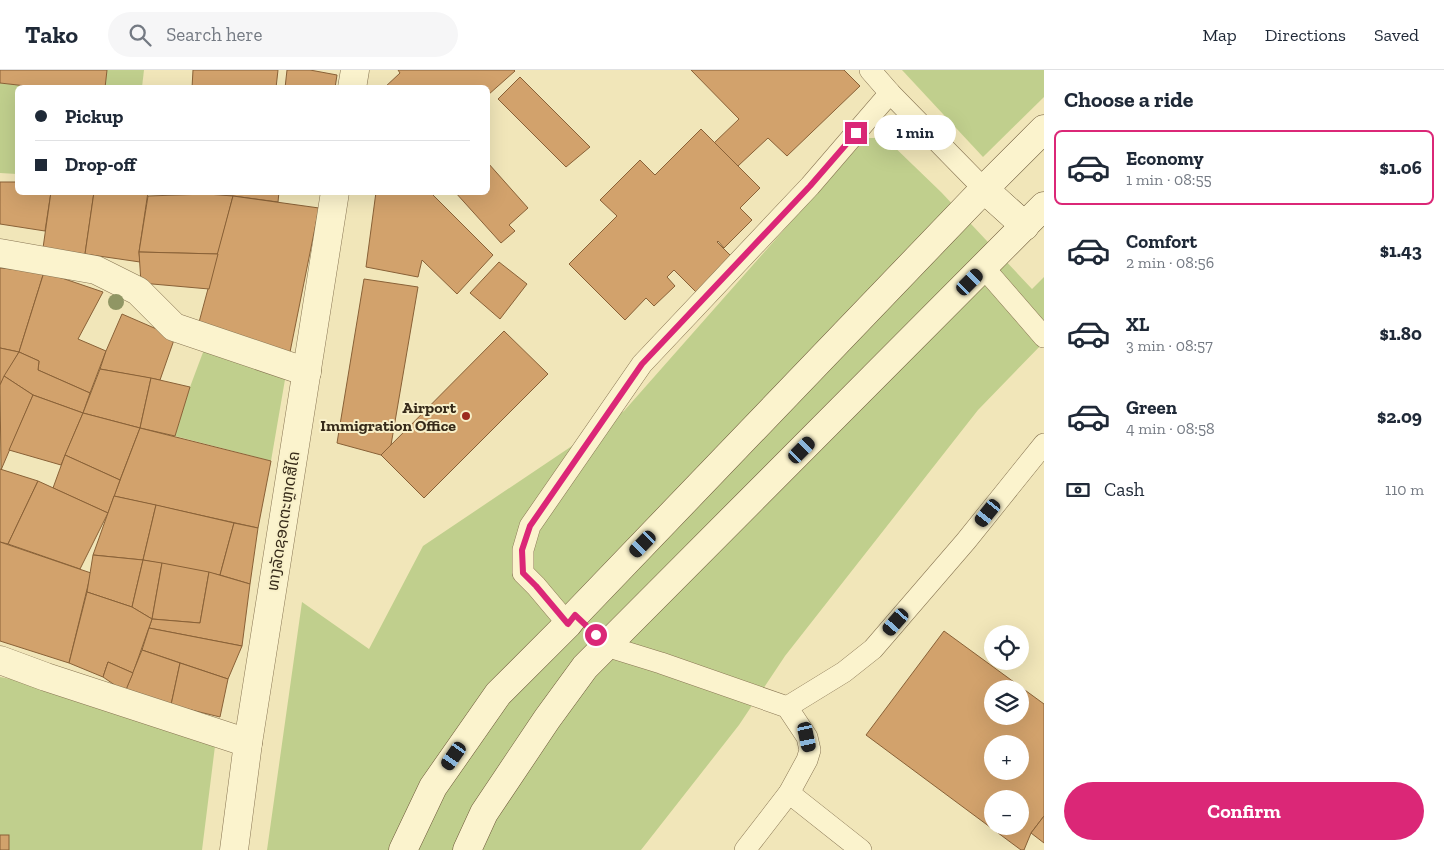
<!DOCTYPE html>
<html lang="en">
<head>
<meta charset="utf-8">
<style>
  body { margin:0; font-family:"Zilla Slab","Noto Sans Lao",serif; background:#f6f6f7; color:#1f2937; height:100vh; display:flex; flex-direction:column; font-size:19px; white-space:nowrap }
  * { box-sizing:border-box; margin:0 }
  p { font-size:16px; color:#747a83 }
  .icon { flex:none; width:28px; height:28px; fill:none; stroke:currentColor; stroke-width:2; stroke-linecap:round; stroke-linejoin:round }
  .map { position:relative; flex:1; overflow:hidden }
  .drawer { display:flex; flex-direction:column; background:#fff; width:400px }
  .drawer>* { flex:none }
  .guide { position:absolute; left:15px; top:15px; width:475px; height:110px; border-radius:8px; box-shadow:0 5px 20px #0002; display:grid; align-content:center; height:110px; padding:0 20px; background:#fff }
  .controls { position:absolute; left:984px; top:555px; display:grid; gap:10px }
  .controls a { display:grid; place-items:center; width:45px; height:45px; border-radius:50%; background:#fff; box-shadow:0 5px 20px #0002; font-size:25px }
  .end { position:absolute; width:22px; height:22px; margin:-11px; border:6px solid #db2777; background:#fff; box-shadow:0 0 0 2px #fff }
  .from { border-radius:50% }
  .bubble { position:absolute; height:35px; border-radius:18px; background:#fff; box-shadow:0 5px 20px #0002; font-size:16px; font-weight:800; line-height:35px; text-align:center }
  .car { position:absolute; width:15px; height:30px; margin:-15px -8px; border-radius:6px; box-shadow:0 0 4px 1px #0007; background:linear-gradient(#222 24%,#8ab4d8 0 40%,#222 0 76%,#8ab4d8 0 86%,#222 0) }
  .guide b { display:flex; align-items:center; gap:18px; height:48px; font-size:19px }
  .guide b+b { border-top:1px solid #e0e1e3 }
  .guide i { width:12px; height:12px; background:#1f2937 }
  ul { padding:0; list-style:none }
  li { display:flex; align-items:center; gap:15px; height:75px; margin:0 10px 8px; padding:0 10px; border:2px solid transparent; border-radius:8px }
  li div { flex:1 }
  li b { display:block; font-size:19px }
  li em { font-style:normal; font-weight:800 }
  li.selected { border-color:#db2777 }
  li>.icon { width:45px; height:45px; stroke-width:1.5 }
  h2 { padding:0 20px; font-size:22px; line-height:60px }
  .pay { display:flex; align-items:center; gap:12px; height:55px; padding:0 20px; font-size:19px }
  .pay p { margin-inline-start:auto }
  .cta { display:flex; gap:10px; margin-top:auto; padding:10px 20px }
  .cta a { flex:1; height:58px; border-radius:30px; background:#db2777; color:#fff; font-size:20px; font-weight:800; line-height:58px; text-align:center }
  header { display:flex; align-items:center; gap:30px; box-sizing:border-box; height:70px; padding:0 25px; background:#fff; border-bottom:1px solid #e0e1e3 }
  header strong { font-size:24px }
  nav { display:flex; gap:28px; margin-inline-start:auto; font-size:18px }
  .search { width:350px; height:45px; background:#f6f6f7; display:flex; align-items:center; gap:12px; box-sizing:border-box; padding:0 18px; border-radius:28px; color:#747a83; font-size:19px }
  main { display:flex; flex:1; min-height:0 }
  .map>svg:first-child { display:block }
</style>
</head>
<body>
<header>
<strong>Tako</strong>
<div class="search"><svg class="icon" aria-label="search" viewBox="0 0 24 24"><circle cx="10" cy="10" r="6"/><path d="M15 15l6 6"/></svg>Search here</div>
<nav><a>Map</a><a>Directions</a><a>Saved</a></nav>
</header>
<main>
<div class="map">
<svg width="1044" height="780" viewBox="0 0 1044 780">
  <rect width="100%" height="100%" fill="#f1e6b9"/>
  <g fill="#c0cf8d">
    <polygon points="107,0 144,0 142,17 105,18"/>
    <polygon points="902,0 1044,0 1044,27 983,87"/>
    <polygon points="0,13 44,17 18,18 17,104 0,103"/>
    <polygon points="865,68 885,68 941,122 1032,219 1044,207 1044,272 978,340 785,586 739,655 641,780 267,780 302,532 369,579 423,476 624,341"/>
    <polygon points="211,261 288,292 271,391 175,366 190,317"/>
    <polygon points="0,607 47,616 216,668 202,780 9,780 9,765 0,765"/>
  </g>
  <g fill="#d2a26c" stroke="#896137" fill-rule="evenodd">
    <polygon points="0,0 107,0 105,18 44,18 0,13"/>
    <polygon points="193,0 278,0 276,18 192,18"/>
    <polygon points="287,0 310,0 337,5 335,18 285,18"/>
    <polygon points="398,0 514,0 515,1 488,25 488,18 384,18 400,3"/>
    <polygon points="691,0 844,0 860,16 787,86 768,68 738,96 714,73 739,49"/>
    <polygon points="520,7 590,77 566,97 498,29"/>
    <polygon points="701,59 760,118 740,138 752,150 724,178 718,171 717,172 735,190 699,225 674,200 667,207 675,216 654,236 646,228 625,250 569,194 617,146 600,130 640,90 655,105"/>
    <polygon points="488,93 528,138 509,155 515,161 501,173 455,122 488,122"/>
    <polygon points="0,112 18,112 18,122 51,122 45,161 0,154"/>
    <polygon points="51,122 94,122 85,184 43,178"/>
    <polygon points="94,122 148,122 139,182 140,192 85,184"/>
    <polygon points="207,122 279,122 278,132 233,126 207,124"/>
    <polygon points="376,122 430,122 493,185 457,224 422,190 418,207 366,197"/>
    <polygon points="207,124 233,126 218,184 139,182 148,126"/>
    <polygon points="233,126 319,138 288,292 198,256"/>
    <polygon points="139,182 218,184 209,219 141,213"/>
    <polygon points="499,192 527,214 500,249 470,223"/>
    <polygon points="0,198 44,202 19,282 0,278"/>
    <polygon points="44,202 103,222 78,269 106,281 90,323 38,300 39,291 19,282"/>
    <polygon points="364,209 418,217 391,375 381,385 337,373"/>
    <polygon points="122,244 175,267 160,310 100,299 106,281"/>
    <polygon points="504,261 548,304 424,428 381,385"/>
    <polygon points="0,278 19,282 0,315"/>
    <polygon points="19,282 39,291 38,300 90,323 83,343 33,325 4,306"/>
    <polygon points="100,299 151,308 140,358 83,343"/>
    <polygon points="4,306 33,325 1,400 0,315"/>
    <polygon points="151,308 190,317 175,366 140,358"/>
    <polygon points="33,325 83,343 61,395 9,380"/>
    <polygon points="83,343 140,358 120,410 65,385"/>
    <polygon points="140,358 271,391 258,458 114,426"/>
    <polygon points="65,385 120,410 108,443 53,418"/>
    <polygon points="0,399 38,411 8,474 0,472"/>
    <polygon points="38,411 108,443 80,499 8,474"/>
    <polygon points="114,426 156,435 143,490 93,485"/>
    <polygon points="156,435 234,453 220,505 143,490"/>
    <polygon points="234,453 258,458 250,514 220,505"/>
    <polygon points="0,472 91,503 69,593 0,571"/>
    <polygon points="93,485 143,490 132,537 87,522"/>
    <polygon points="143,490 162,493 152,549 132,537"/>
    <polygon points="162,493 209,502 200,553 152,549"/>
    <polygon points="209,502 250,514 242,576 149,558 152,549 200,553"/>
    <polygon points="87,522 132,537 152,549 133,603 108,592 103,607 69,593"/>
    <polygon points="149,558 242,576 228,609 142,580"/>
    <path d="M944,561l100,73v112l-13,17 -7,17h-3l-155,-115zM992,619h28v27h-28zM992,674h28v27h-28zM992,729h28v27h-28z"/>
    <polygon points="142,580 180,593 171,635 125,622"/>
    <polygon points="108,592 133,603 125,622 103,607"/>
    <polygon points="180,593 228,609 220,647 171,635"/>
    <polygon points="1044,746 1044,773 1031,763"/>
    <rect x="0" y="765" width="9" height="15"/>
  </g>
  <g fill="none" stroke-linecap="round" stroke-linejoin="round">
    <g stroke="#887553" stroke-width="22">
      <g id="lane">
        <polyline points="870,0 890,23 984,119"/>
        <polyline points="984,198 1044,267"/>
        <polyline points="568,554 536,516 523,503 523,480 530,456 642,294 810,116 890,23"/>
        <polyline points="606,576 661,593 787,637 807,667 810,680 807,690 789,723 745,780"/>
        <polyline points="787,637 844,602 873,579 966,471 1044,374"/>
        <polyline points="789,723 861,780"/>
      </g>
    </g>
    <g stroke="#887553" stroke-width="29">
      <g id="street">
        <polyline points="352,18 355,0"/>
        <polyline points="0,183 96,200 138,221 174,257 307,302"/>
        <polyline points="0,590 46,607 248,673"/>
        <polyline points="234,780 248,673 335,122"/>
      </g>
    </g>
    <g stroke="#6a5637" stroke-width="29">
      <g id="secondary">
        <polyline points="984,119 1025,156"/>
        <polyline points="403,780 433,717 498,624 568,554 575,545 984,119 1044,59"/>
        <polyline points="467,780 484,743 547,649 585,597 1044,136"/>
      </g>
    </g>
    <use href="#lane" stroke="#fbf3cd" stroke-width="21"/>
    <use href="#street" stroke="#fbf3cd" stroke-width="28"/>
    <use href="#secondary" stroke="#fbf3cd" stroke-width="28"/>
  </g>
  <circle fill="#909664" cx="116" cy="232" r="8"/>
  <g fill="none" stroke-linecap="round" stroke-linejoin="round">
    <polyline stroke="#db2777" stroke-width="6" points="596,565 575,545 568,554 536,516 523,503 522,480 530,456 642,294 810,116 856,63"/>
  </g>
  <circle fill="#9c2b1f" stroke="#f8f0c9" stroke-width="2" cx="466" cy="346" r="5"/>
  <g text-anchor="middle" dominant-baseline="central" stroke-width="4" stroke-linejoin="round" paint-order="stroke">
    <g font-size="16" font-weight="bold" fill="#362a19" stroke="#f8f0c9" text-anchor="end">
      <text x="456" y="337">Airport<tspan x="456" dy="18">Immigration Office</tspan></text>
    </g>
    <g font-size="16" fill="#362a19" stroke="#f8f0c9">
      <text transform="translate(283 451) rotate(-81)">ທາງລັດຊອດຕະຫຼາດສີໄຄ</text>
    </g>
  </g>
</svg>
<div class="controls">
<a><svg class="icon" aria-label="locate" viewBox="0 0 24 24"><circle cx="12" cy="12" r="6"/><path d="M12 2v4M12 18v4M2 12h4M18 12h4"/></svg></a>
<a><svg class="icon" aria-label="layers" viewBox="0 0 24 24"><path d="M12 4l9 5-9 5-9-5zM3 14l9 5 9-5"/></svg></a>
<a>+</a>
<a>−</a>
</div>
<i class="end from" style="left:596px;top:565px"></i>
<i class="end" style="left:856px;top:63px"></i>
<div class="bubble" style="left:874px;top:45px;width:82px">1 min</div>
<i class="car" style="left:970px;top:212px;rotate:45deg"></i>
<i class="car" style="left:802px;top:380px;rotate:45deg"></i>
<i class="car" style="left:988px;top:443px;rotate:219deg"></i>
<i class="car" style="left:643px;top:474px;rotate:224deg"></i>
<i class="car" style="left:896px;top:552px;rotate:221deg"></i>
<i class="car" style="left:807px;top:667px;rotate:168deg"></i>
<i class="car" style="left:454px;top:686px;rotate:215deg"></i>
<div class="guide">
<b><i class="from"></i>Pickup</b>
<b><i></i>Drop-off</b>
</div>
</div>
<section class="drawer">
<h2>Choose a ride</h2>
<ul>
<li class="selected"><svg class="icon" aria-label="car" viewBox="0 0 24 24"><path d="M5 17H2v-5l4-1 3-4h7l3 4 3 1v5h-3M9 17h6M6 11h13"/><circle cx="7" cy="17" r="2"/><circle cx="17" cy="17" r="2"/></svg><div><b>Economy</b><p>1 min · 08:55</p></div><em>$1.06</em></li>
<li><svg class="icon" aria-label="car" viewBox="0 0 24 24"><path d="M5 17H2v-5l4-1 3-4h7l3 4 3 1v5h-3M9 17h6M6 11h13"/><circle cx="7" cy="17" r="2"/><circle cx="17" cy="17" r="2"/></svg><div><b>Comfort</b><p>2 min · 08:56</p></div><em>$1.43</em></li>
<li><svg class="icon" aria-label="car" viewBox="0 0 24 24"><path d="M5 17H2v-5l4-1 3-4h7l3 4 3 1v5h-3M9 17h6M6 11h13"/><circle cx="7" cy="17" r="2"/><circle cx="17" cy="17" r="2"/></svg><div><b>XL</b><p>3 min · 08:57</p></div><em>$1.80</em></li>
<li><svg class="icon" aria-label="car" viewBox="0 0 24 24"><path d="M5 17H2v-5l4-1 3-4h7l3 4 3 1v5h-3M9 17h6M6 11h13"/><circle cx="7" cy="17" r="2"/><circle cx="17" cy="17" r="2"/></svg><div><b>Green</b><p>4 min · 08:58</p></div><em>$2.09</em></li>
</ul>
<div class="pay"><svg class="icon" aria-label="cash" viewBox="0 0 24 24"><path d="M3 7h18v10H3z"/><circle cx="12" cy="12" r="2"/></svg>Cash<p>110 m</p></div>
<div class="cta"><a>Confirm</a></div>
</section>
</main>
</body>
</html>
